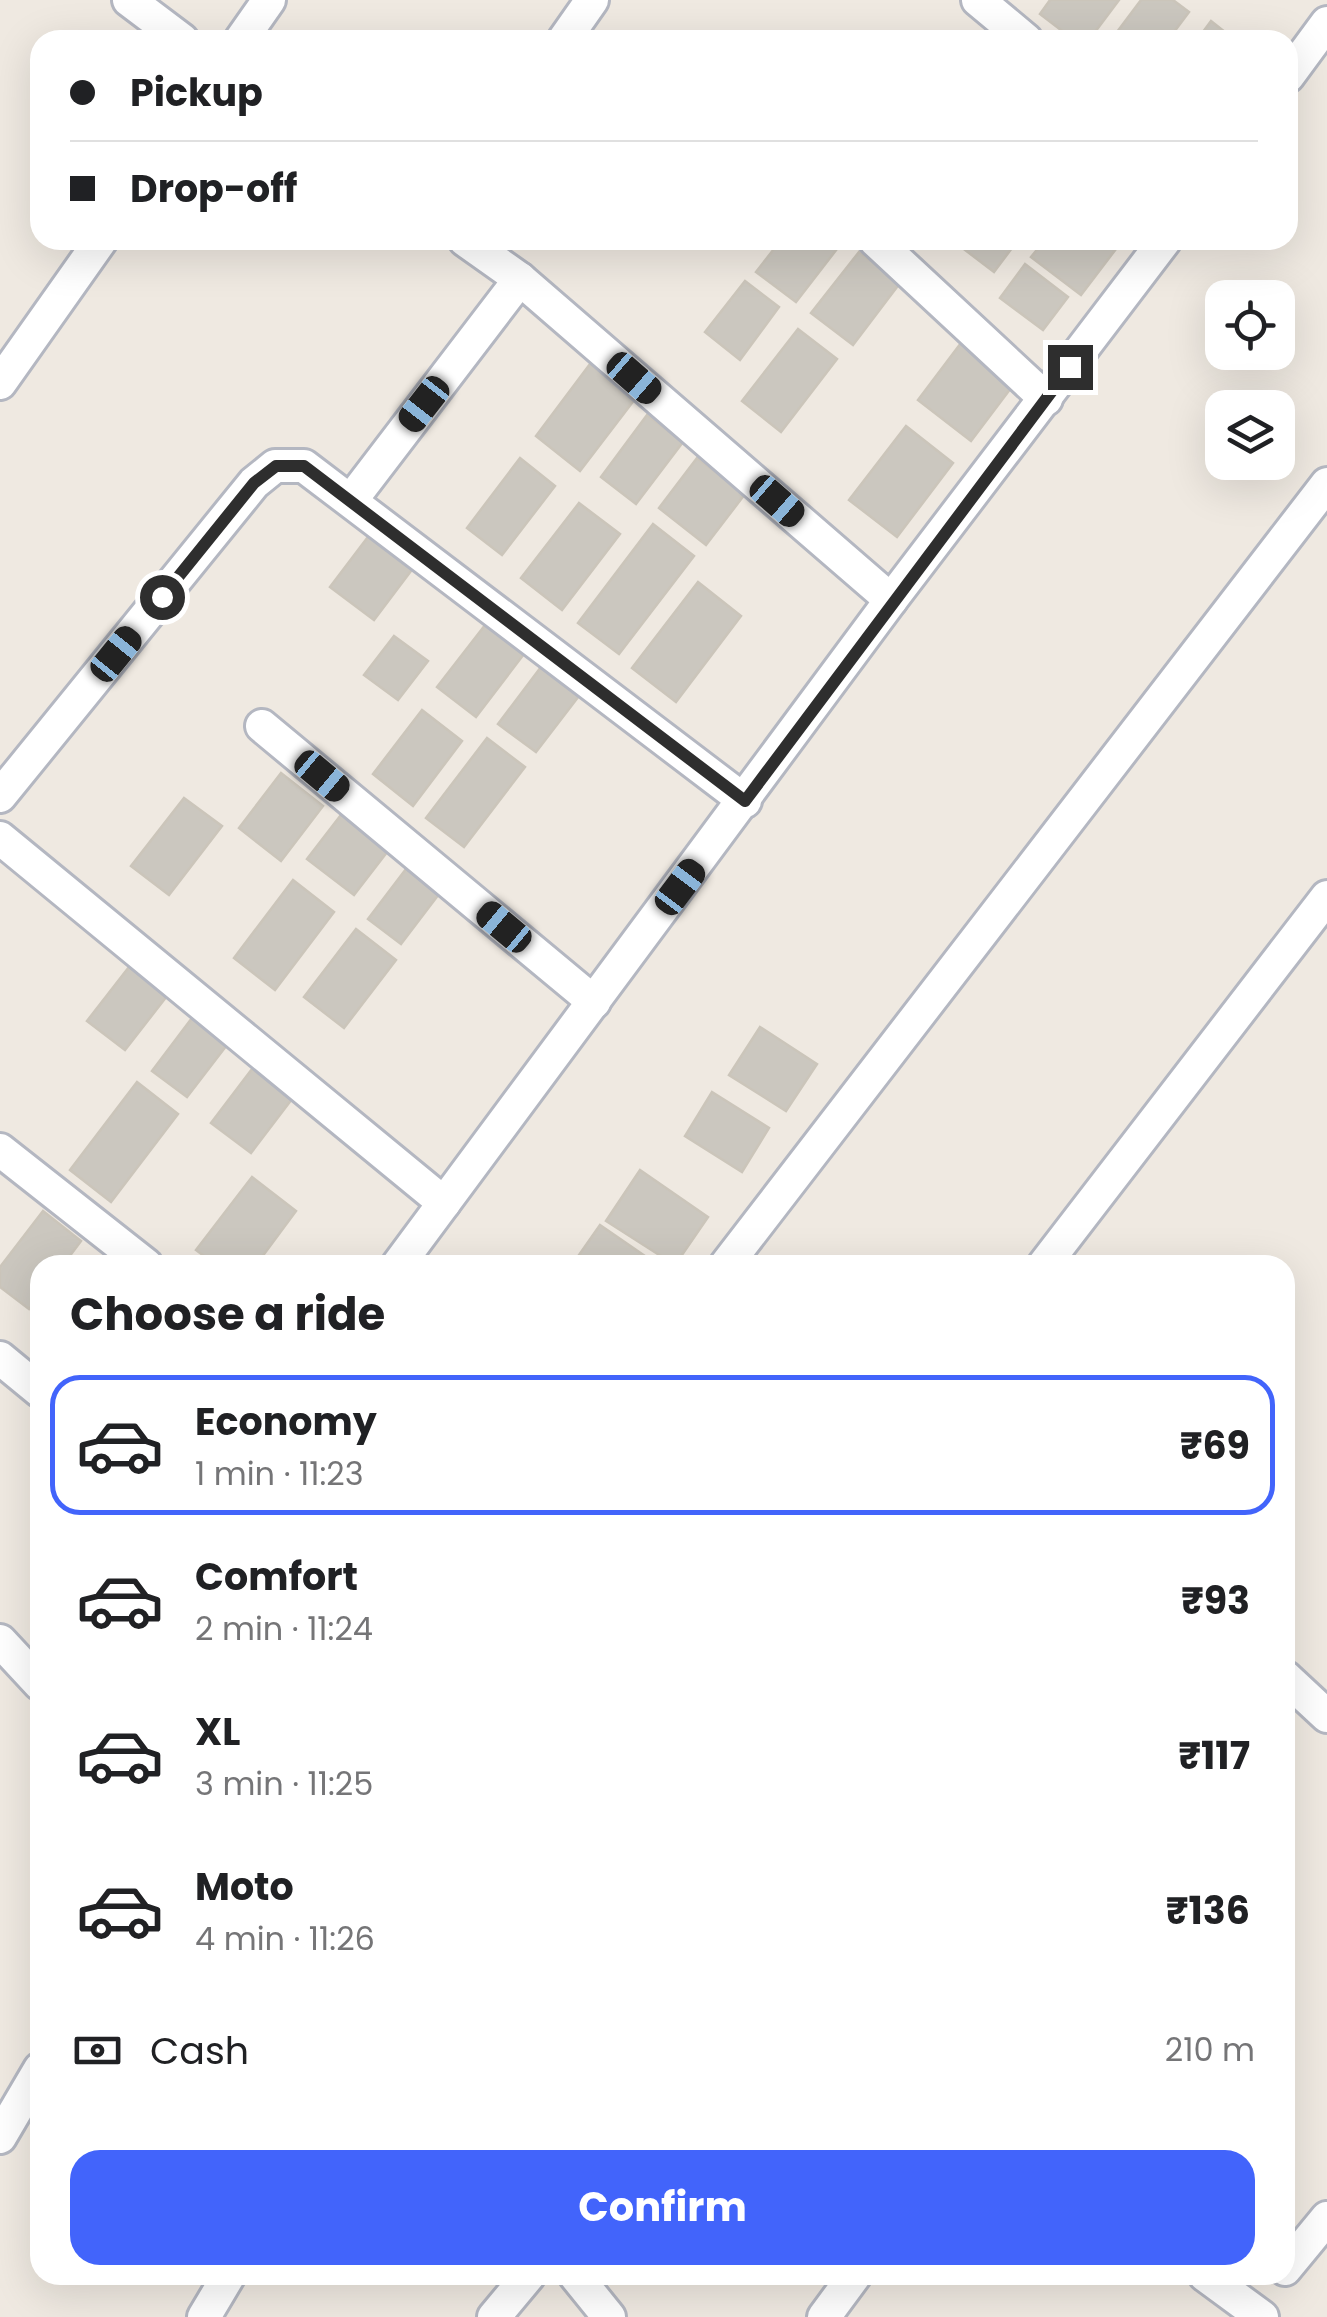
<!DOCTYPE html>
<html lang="en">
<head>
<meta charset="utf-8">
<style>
  body { margin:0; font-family:Poppins,sans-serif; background:#f2f2f2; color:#202124; height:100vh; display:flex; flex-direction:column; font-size:38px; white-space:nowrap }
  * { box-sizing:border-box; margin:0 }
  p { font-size:32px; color:#757577 }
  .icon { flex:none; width:55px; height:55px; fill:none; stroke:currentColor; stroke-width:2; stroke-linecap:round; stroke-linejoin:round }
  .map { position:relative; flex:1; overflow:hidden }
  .panel { position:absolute; left:30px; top:1255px; width:1265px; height:1030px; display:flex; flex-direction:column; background:#fff; border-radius:30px; box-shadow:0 10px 40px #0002 }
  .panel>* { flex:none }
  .top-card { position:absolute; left:30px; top:30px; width:1268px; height:220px; border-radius:30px; box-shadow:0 10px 40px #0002; display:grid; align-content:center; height:220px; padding:0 40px; background:#fff }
  .controls { position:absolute; left:1205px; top:280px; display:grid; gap:20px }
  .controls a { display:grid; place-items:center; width:90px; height:90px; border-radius:20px; background:#fff; box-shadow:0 10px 40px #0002; font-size:50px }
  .end { position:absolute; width:45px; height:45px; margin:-22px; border:12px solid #2e2e2e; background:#fff; box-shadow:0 0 0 5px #fff }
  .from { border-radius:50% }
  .car { position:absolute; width:30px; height:60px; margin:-30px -15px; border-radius:12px; box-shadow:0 0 8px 2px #0007; background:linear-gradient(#222 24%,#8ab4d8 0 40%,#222 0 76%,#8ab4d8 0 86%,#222 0) }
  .top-card b { display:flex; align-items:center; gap:35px; height:95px; font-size:38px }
  .top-card b+b { border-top:2px solid #e0e0e0 }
  .top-card i { width:25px; height:25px; background:#202124 }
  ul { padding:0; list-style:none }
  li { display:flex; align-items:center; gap:30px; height:140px; margin:0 20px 15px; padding:0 20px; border:5px solid transparent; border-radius:30px }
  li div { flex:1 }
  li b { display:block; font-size:38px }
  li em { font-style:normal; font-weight:700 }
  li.selected { border-color:#4264fb }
  li>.icon { width:90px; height:90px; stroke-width:1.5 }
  h2 { padding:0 40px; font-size:45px; line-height:120px }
  .pay { display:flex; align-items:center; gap:25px; height:110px; padding:0 40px; font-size:38px }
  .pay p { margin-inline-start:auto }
  .action { display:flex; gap:20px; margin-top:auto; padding:20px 40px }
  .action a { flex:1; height:115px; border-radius:30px; background:#4264fb; color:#fff; font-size:40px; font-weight:700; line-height:115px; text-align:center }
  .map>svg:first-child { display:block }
</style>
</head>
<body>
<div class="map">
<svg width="1327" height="2317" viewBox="0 0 1327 2317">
  <rect width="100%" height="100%" fill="#efe9e1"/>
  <g fill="#cbc7bf" stroke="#cbc5ba" stroke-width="2.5">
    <polygon points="1050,0 1119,0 1089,40 1074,40 1040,14"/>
    <polygon points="1141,0 1173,0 1189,12 1168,40 1111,40"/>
    <polygon points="1211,21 1235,40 1197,40"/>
    <polygon points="781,240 833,240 840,245 796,302 756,272"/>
    <polygon points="952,240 1010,240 1015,244 994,272"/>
    <polygon points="1045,240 1112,240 1119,245 1081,295 1031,257"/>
    <polygon points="859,252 900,283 853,345 811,313"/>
    <polygon points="1025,264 1068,297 1043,330 1000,298"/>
    <polygon points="745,281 779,307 740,360 705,332"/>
    <polygon points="798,329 837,359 781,432 742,401"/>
    <polygon points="961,343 1014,384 971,441 918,400"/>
    <polygon points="590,364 635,399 580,471 536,436"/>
    <polygon points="647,415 683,442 636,504 601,477"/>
    <polygon points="906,426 953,463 897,537 849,500"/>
    <polygon points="520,458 555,486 502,555 467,528"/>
    <polygon points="697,458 745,494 706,545 659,508"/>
    <polygon points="579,503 620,534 562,610 521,578"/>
    <polygon points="653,524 694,556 619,654 578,623"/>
    <polygon points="377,525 420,559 374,620 330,587"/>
    <polygon points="698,582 741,616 676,702 632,668"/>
    <polygon points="489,620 527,650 476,717 437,687"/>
    <polygon points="394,636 428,661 398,700 364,675"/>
    <polygon points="544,663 582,692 536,752 498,724"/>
    <polygon points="422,710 462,741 413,806 373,774"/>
    <polygon points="487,738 525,767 464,847 426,818"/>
    <polygon points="281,773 323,806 281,861 239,828"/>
    <polygon points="184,798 222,826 169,895 131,866"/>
    <polygon points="344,811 391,847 354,895 307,859"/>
    <polygon points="406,869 439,894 401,944 368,919"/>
    <polygon points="293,880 334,912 275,990 234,958"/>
    <polygon points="356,929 396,960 344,1028 304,997"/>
    <polygon points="129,967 167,996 125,1050 87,1021"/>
    <polygon points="195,1014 230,1041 187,1097 152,1071"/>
    <polygon points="760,1027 817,1064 786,1111 729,1075"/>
    <polygon points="252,1069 292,1099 251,1153 211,1123"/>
    <polygon points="137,1082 178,1114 111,1202 70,1170"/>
    <polygon points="712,1092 769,1128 742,1172 685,1136"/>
    <polygon points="640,1170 708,1217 675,1265 606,1221"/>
    <polygon points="252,1177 296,1211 256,1265 216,1265 196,1250"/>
    <polygon points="43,1211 81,1241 63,1265 40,1265 40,1295 29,1309 0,1287 0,1267"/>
    <polygon points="600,1225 658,1265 572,1265"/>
  </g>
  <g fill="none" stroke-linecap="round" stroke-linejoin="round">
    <g stroke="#b4b7c1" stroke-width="38">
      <g id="street">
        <polyline points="129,0 182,40"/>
        <polyline points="978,0 1026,40"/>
        <polyline points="241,40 269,0"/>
        <polyline points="564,40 592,0"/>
        <polyline points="1288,76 1327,23"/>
        <polyline points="465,240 520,279 891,600"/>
        <polyline points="875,240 1046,399"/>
        <polyline points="0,383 101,240"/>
        <polyline points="352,499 520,279"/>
        <polyline points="262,726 594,1002"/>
        <polyline points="0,796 254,483 275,466 304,466 745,801"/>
        <polyline points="0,838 444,1203"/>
        <polyline points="0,1150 146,1265"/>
        <polyline points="398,1265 891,600 1165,240"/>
        <polyline points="726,1265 1327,484"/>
        <polyline points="1044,1265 1327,897"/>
        <polyline points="0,1358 40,1391"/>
        <polyline points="0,1641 40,1684"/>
        <polyline points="1285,1677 1327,1716"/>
        <polyline points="0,2137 40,2069"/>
        <polyline points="1285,2269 1327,2218"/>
        <polyline points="575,2275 609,2317"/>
        <polyline points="1205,2275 1262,2317"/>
        <polyline points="204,2317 229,2275"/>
        <polyline points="494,2317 529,2275"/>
        <polyline points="824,2317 855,2275"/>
      </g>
    </g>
    <use href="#street" stroke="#fff" stroke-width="32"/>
  </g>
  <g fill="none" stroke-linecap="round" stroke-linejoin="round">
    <polyline stroke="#2e2e2e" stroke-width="12" points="162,597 254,483 276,466 304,466 745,801 1070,367"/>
  </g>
</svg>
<div class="controls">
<a><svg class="icon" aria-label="locate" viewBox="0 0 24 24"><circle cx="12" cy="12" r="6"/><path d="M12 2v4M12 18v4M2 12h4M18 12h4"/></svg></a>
<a><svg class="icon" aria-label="layers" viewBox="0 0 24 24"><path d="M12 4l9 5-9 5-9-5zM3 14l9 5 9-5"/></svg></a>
</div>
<i class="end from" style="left:162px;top:597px"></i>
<i class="end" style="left:1070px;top:367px"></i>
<i class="car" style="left:634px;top:378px;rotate:131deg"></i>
<i class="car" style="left:424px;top:404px;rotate:218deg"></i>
<i class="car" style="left:777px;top:501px;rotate:131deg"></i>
<i class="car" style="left:116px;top:654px;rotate:39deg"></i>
<i class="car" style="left:322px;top:776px;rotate:130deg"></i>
<i class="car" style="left:680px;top:887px;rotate:37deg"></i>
<i class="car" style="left:504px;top:927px;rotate:310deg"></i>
<div class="top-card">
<b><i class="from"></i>Pickup</b>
<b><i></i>Drop-off</b>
</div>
<section class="panel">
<h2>Choose a ride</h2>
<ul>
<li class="selected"><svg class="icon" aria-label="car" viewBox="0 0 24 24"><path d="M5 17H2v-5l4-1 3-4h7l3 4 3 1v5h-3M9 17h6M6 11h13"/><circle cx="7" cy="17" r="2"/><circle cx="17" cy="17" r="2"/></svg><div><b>Economy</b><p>1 min · 11:23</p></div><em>₹69</em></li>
<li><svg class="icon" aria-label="car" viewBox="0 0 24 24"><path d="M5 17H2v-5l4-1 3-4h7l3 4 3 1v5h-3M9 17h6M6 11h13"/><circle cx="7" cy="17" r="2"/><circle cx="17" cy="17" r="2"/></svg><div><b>Comfort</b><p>2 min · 11:24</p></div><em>₹93</em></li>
<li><svg class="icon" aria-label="car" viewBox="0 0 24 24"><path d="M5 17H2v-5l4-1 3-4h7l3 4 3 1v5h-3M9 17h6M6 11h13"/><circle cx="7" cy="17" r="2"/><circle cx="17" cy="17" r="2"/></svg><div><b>XL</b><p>3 min · 11:25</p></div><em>₹117</em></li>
<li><svg class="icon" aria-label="car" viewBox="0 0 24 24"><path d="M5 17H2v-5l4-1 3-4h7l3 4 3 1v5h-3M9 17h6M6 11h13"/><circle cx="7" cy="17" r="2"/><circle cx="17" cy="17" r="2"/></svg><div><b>Moto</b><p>4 min · 11:26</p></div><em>₹136</em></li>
</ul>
<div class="pay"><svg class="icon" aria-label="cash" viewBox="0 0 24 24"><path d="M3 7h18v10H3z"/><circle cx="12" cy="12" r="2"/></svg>Cash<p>210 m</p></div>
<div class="action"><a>Confirm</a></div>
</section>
</div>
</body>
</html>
